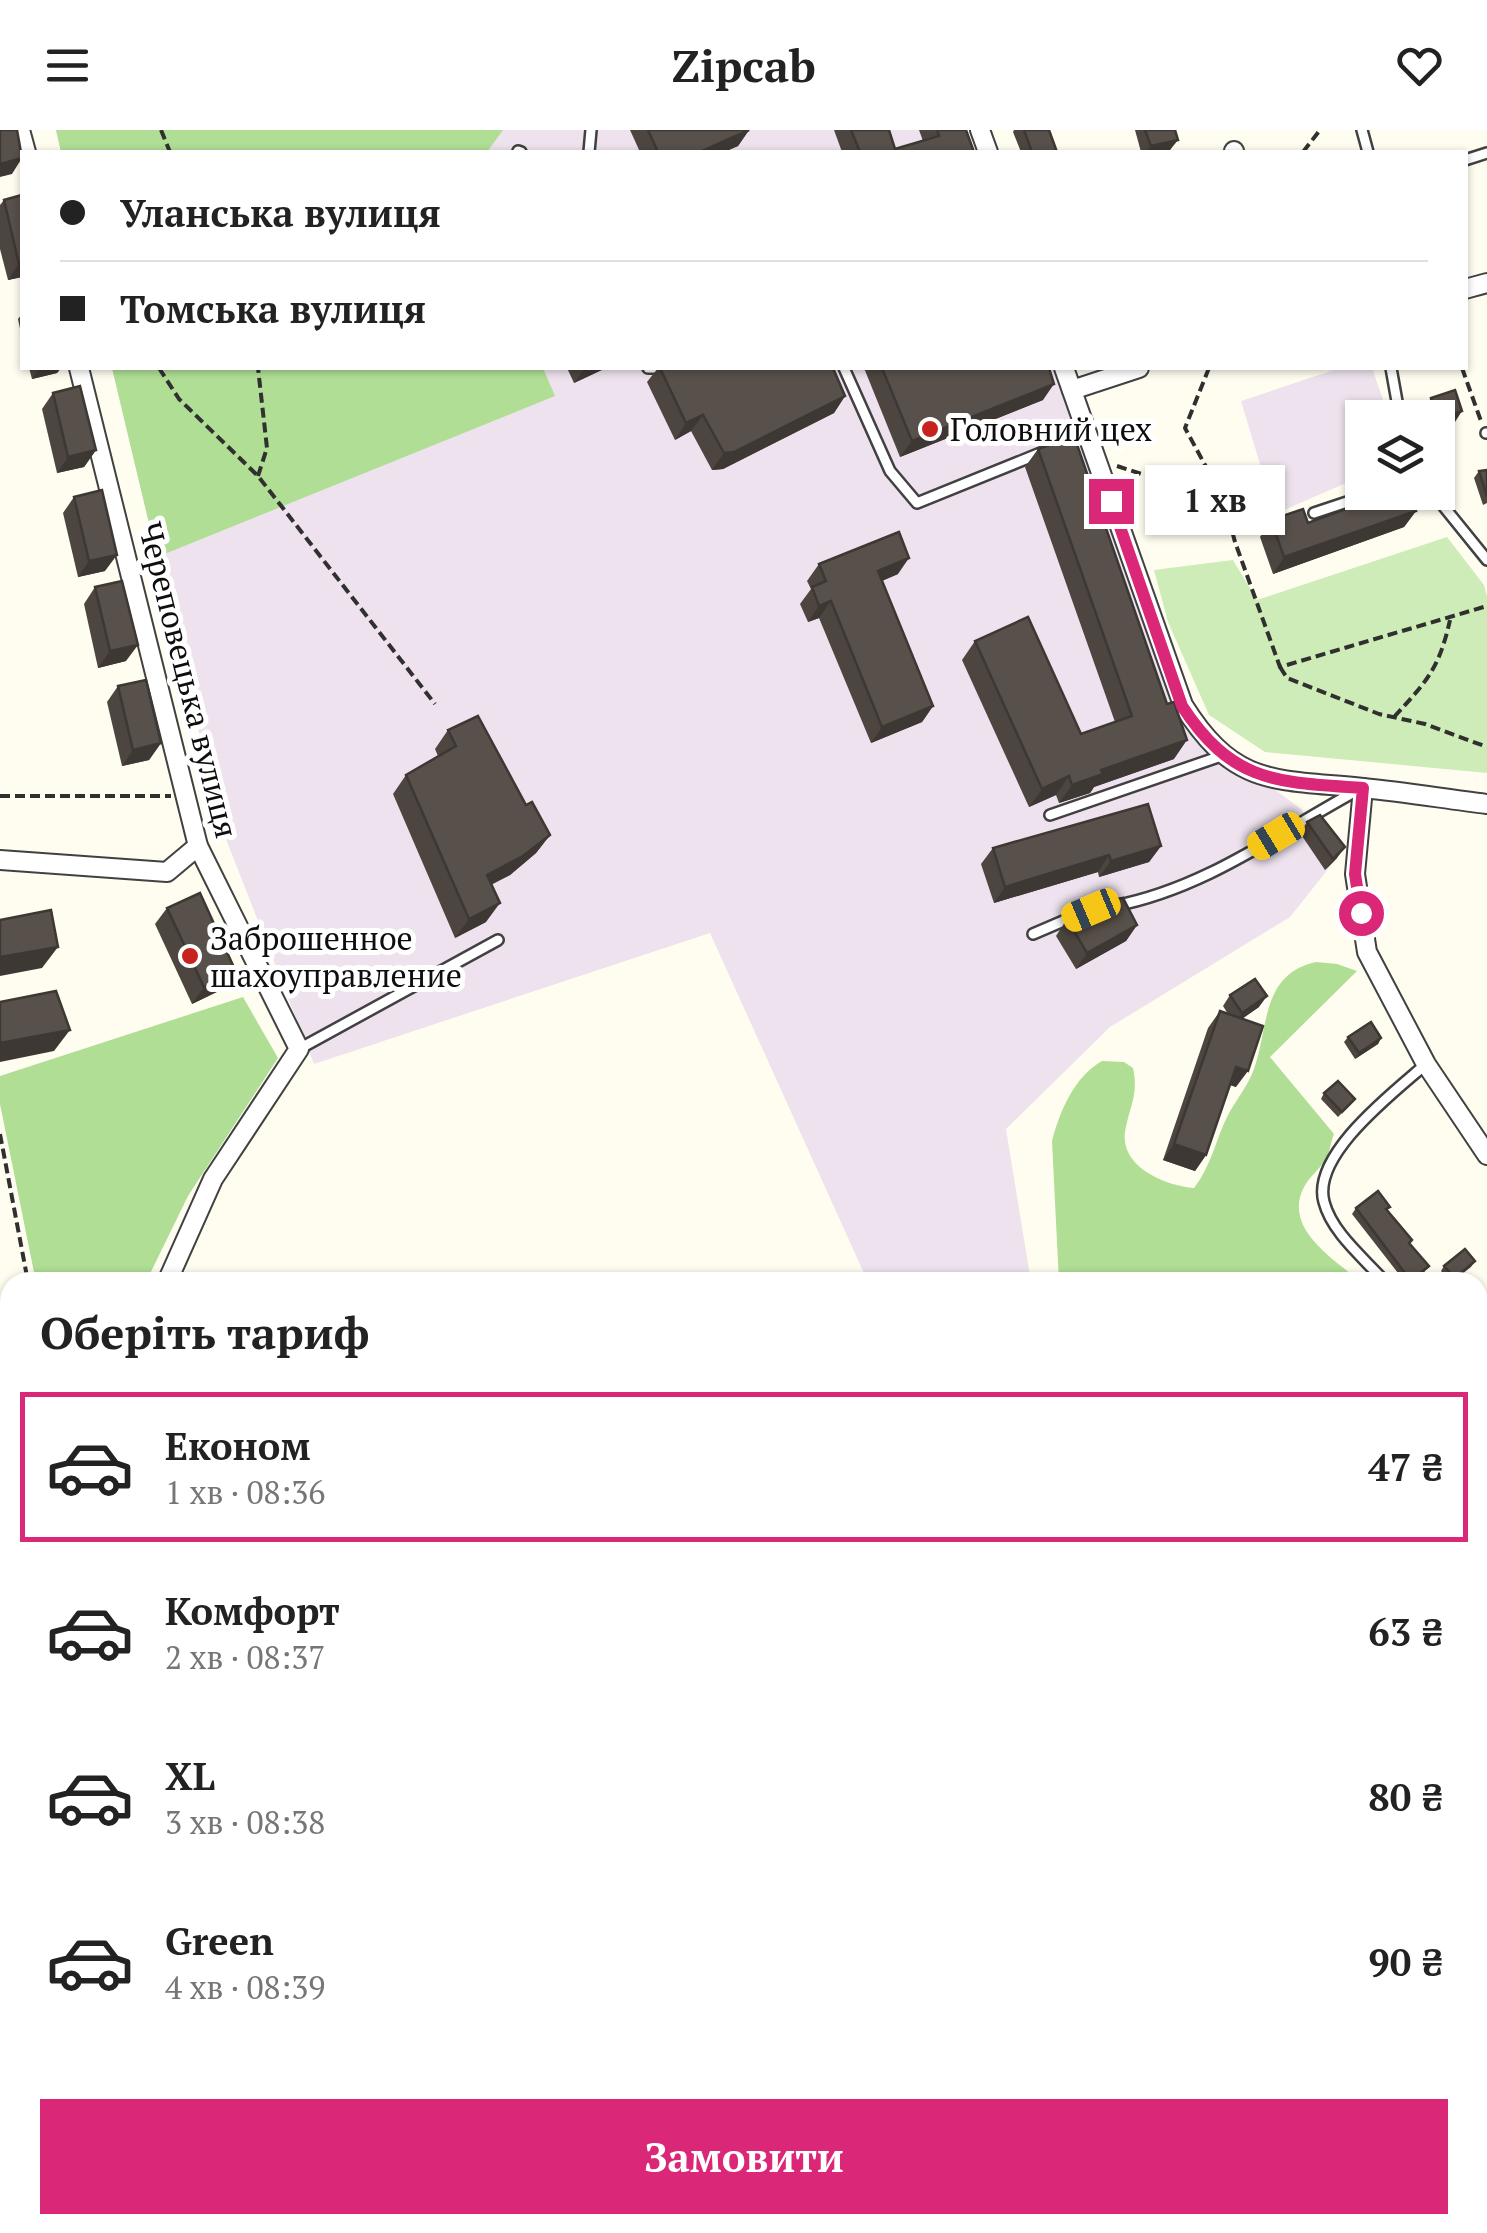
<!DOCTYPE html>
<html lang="uk">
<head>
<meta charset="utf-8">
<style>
  body { margin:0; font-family:"PT Serif",serif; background:#f6f6f6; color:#222; height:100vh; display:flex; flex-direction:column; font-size:38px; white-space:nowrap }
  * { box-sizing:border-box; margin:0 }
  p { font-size:32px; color:#767676 }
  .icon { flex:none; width:55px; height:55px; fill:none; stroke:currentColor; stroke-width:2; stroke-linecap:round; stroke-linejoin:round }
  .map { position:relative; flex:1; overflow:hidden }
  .details { position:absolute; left:0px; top:1142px; width:1488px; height:962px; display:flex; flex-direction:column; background:#fff; border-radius:30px 30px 0 0; box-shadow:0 2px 8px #0004 }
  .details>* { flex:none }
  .hud { position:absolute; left:20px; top:20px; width:1448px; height:220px; border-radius:0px; box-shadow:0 2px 8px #0004; display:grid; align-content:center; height:220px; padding:0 40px; background:#fff }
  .fabs { position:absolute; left:1345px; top:270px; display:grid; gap:20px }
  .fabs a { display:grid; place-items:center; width:110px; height:110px; border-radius:0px; background:#fff; box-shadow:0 2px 8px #0004; font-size:50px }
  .end { position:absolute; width:45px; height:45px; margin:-22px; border:12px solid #db2777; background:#fff; box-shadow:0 0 0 5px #fff }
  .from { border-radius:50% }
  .bubble { position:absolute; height:70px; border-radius:0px; background:#fff; box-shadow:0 2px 8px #0004; font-size:32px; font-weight:600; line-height:70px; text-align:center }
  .car { position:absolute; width:30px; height:60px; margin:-30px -15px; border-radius:12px; box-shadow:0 0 8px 2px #0007; background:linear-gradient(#f5c518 24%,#345 0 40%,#f5c518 0 76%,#345 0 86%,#f5c518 0) }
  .hud b { display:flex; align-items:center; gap:35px; height:95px; font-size:38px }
  .hud b+b { border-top:2px solid #e0e0e0 }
  .hud i { width:25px; height:25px; background:#222 }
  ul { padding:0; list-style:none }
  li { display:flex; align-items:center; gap:30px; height:150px; margin:0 20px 15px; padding:0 20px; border:5px solid transparent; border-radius:0px }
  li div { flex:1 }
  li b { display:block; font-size:38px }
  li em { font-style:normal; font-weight:600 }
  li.on { border-color:#db2777 }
  li>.icon { width:90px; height:90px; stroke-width:1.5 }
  h2 { padding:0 40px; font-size:45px; line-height:120px }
  .cta { display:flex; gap:20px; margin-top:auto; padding:20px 40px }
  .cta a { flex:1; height:115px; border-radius:0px; background:#db2777; color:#fff; font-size:40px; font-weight:600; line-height:115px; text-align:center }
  header { display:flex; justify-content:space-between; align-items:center; height:130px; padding:0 40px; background:#fff; font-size:45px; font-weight:600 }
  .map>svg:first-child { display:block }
</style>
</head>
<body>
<header><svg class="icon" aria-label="menu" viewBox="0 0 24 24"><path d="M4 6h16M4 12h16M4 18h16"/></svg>Zipcab<svg class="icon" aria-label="heart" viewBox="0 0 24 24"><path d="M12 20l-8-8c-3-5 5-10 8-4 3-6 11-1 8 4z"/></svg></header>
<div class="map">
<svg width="1487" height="2103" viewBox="0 0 1487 2103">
  <rect width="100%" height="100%" fill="#fffdf0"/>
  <g fill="#ede2ed">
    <polygon points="56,0 965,0 974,22 61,22"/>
    <polygon points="112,238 1059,238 1208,610 1301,679 1337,728 1290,787 1110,897 1006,999 1031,1152 868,1152 710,803 314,934 222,699"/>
    <polygon points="1340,238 1372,238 1389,287 1362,288 1362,346 1275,384 1241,271"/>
    <polygon points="1487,1195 1487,1966 1478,1964 1478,1200"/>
  </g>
  <polygon fill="#ceecb7" points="1447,407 1484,455 1487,466 1487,643 1265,622 1209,585 1168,492 1154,440 1233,430 1257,470"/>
  <g fill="#b0de95">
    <polygon points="56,0 503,0 487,22 61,22"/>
    <polygon points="112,238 543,238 555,266 157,427"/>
    <path d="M1316,832l21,2 20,7 -87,86 64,77c-3,7 -4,17 -7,23 -6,12 -18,19 -24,32 -19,41 32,71 58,93h-302l-7,-141c8,-30 22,-64 50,-80l22,1 9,6c6,27 -4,39 -8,64 -5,35 41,54 69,56 17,-22 21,-46 33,-71 8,-16 21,-31 27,-48 15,-42 7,-95 62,-107z"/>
    <polygon points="243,867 278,928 188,1066 146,1152 36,1152 0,974 0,946"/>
    <polygon points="0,1350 10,1364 10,1693 0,1697"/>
  </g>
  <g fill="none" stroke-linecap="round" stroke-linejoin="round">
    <g stroke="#414141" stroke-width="14">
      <g id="lane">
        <polyline points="1362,0 1368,22"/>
        <polyline points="518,21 521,22"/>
        <polyline points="589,22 591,0"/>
        <polyline points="1465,30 1487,23"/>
        <polyline points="648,238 662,238"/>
        <polyline points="844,238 890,341 917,373 1043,322"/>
        <polyline points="1391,238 1400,288"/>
        <polyline points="1486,303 1487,303"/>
        <polyline points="1432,362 1487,430"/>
        <polyline points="1314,383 1377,362"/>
        <polyline points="1050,685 1224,625"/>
        <path d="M1114,776c90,-17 163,-72 242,-115"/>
        <polyline points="1033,804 1075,786"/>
        <polyline points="299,919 498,810"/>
        <path d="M1385,1152c-20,-23 -53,-49 -61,-80 -13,-47 70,-110 102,-138"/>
        <polyline points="1478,1190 1487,1185"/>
        <polyline points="0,1500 10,1497"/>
        <polyline points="596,2095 600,2103"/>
        <polyline points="653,2095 654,2103"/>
        <polyline points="879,2103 887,2095"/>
      </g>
    </g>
    <g stroke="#414141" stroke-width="22">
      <g id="street">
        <polyline points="20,0 26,22"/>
        <polyline points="980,0 988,22"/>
        <polyline points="1234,21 1234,22"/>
        <polyline points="1465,159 1487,153"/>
        <polyline points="79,238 198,716 299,919 213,1049 167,1152"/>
        <path d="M1064,238l119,337c52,83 93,74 180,83 41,4 83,11 124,16"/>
        <polyline points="1072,260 1139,238"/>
        <polyline points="1363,658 1355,744 1367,822 1426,934 1487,1025"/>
        <polyline points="0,730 167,742 198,716"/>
        <polyline points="0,1346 10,1352"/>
        <polyline points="1478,1988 1487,1991"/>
        <polyline points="322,2095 327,2103"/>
        <polyline points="797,2095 804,2103"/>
        <polyline points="1123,2095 1126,2103"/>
        <polyline points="1299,2095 1302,2103"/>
        <polyline points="1462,2095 1465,2103"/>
        <polyline points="199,2103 204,2095"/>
      </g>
    </g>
    <g stroke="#303030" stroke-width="4" stroke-dasharray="10 5" stroke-linecap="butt">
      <polyline points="161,0 170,22"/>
      <polyline points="1303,22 1320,0"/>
      <polyline points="159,238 179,269 258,346 435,574"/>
      <polyline points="1209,238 1185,298 1224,370 1235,412 1280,537 1487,476"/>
      <polyline points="1462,238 1482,294"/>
      <polyline points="1117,336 1160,350 1196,382 1231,394"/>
      <polyline points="258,346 267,318 258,238"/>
      <polyline points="1280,537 1287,548 1379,584 1425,594 1487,617"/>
      <path d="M1394,587c33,-36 45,-48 56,-97"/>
      <polyline points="0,666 171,666"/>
      <polyline points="0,1004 28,1152"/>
    </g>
    <use href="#lane" stroke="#fff" stroke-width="9"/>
    <use href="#street" stroke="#fff" stroke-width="18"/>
  </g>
  <g fill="#4c4540">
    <polygon points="630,0 749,0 738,16 724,22 640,22"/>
    <polygon points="834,0 889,0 895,19 923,11 919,0 966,0 974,22 842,22"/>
    <polygon points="1014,0 1049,0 1057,22 1021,22 1013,2"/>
    <polygon points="1135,0 1175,0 1170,20 1162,22 1141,22"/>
    <polygon points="22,65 22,147 8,150 0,119 0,75 4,70"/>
    <polygon points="22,184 22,208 18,189"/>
    <polygon points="29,238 61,238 57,243 32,249"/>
    <polygon points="567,238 606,238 574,253"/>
    <polygon points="658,238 833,238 845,266 834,283 723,339 712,340 691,301 675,310 647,252"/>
    <polygon points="864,238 1049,238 1043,270 900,327"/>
    <polygon points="53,263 96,320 84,337 57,343 42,279"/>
    <polygon points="1431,268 1455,292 1438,298 1438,288 1426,288 1423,279"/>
    <polygon points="1038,319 1174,629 1094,657 1090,663 1059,673 1056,665 1029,677 962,530 975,511 1081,604 1115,592 1025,337"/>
    <polygon points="1487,340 1487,373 1483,375 1474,348 1479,341"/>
    <polygon points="74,367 105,441 78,447 63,383"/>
    <polygon points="1416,381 1404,397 1273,444 1260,407 1271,390 1308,393"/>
    <polygon points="819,434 898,444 882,451 933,576 922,592 871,613 819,488 808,492 800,474 811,459 807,451"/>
    <polygon points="95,457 126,531 98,538 84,474"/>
    <polygon points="118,556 161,613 149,630 122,636 107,572"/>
    <polygon points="448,600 526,675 550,705 536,723 510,745 491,755 486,792 455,808 393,664 406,645 438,626 435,619"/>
    <polygon points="1307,692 1337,728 1325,740 1300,703"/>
    <polygon points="1161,716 1149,732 1099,747 1098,742 994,773 981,734 993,718"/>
    <polygon points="167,778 236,842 225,858 192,874 155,794"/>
    <polygon points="1067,789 1137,795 1126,811 1076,839 1056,806"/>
    <polygon points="1230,865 1259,877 1242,889 1236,957 1230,955 1206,1025 1195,1041 1163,1030 1208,898 1220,881 1228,884 1223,876"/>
    <polygon points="1348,907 1381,908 1378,914 1355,929 1344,912"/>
    <polygon points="1324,963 1351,974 1338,987 1321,969"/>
    <polygon points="1390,1077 1387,1080 1412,1110 1410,1114 1425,1142 1412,1152 1405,1152 1352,1084 1356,1078"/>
    <polygon points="1475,1131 1471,1137 1452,1152 1450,1152 1441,1141 1444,1136"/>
    <polygon points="280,2095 303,2095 297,2103 287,2103"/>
    <polygon points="347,2095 389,2095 393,2103 351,2103"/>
    <polygon points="536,2095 571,2095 579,2103 530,2103"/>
    <polygon points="1154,2095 1255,2095 1252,2103 1149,2103"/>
    <polygon points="1331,2095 1387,2095 1370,2103 1334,2103"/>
  </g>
  <g fill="#3e3834">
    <polygon points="749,0 738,16 724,22 700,22"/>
    <polygon points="1178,10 1170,20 1162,22 1146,22 1151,16"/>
    <polygon points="22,28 12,44 0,47 0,34"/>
    <polygon points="22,133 22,147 8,150 19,134"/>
    <polygon points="39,238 61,238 57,243 32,249"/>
    <polygon points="585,238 606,238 574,253"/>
    <polygon points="1054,254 1043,270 900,327 912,311"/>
    <polygon points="845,266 834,283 723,339 712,340 724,323"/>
    <polygon points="1462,281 1455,292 1438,298 1438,290"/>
    <polygon points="703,285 691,301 675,310 686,293"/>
    <polygon points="96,320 84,337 57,343 68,327"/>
    <polygon points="1416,381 1404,397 1273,444 1284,427"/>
    <polygon points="117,425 105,441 78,447 89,431"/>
    <polygon points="909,428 898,444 867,457 878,441"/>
    <polygon points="831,471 819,488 808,492 819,476"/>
    <polygon points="138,515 126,531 98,538 110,521"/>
    <polygon points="933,576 922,592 871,613 882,597"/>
    <polygon points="1187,610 1174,629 1094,657 1090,663 1059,673 1072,655 1101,640"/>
    <polygon points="161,613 149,630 122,636 133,620"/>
    <polygon points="1069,646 1056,665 1029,677 1042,659"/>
    <polygon points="550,705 536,723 510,745 473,763 487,745"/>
    <polygon points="1161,716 1149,732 1099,747 1111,731"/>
    <polygon points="1345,717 1337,728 1325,740 1333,729"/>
    <polygon points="1109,725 1098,742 994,773 1005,757"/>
    <polygon points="500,773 486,792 455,808 469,789"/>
    <polygon points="1137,795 1126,811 1076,839 1087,823"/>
    <polygon points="58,817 42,838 0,846 0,827"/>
    <polygon points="236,842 225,858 192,874 204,857"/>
    <polygon points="1267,866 1259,877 1234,894 1242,883"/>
    <polygon points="70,900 54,921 0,932 0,913"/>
    <polygon points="1381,908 1378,914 1355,929 1359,923"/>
    <polygon points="1236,937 1248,941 1236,957 1225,953"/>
    <polygon points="1174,1014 1206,1025 1195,1041 1163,1030"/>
    <polygon points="1487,1440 1487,1451 1478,1458 1478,1447"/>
    <polygon points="8,2064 1,2075 0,2075 0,2066"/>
    <polygon points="1371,2095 1387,2095 1370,2103 1354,2103"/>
  </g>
  <g fill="#58504a" stroke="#3e3834" stroke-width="2.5">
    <polygon points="0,0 17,0 22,28 0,34"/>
    <polygon points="648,0 749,0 700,22 658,22"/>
    <polygon points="851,0 889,0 895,19 939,6 937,0 966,0 974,22 860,22"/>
    <polygon points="1024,0 1049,0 1057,22 1032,22"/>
    <polygon points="1145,0 1175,0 1178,10 1151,16"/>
    <polygon points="22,65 22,133 19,134 4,70"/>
    <polygon points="660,238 833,238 845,266 734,322 724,323 703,285 686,293"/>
    <polygon points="882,238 1049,238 1054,254 912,311"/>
    <polygon points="80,256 96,320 68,327 53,263"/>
    <polygon points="1455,260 1462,281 1438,290 1431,268"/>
    <polygon points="1074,306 1167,574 1174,572 1187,610 1101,640 1103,644 1072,655 1069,646 1042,659 975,511 1028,487 1081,604 1132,586 1038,319"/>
    <polygon points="1487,340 1487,366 1479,341"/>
    <polygon points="102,360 117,425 89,431 74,367"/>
    <polygon points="1392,362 1409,362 1416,381 1284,427 1271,390 1303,379 1308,393"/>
    <polygon points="899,402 909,428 878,441 933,576 882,597 831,471 819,476 812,457 826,451 819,434"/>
    <polygon points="122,451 138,515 110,521 95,457"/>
    <polygon points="146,550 161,613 133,620 118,556"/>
    <polygon points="478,586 526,675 532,672 550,705 523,726 487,745 500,773 469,789 406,645 456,616 448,600"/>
    <polygon points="1148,674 1161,716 1111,731 1109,725 1005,757 993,718"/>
    <polygon points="1320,685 1345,717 1333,729 1307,692"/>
    <polygon points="200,763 236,842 204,857 167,778"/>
    <polygon points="1123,768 1137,795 1087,823 1067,789 1105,771"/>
    <polygon points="51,780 58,817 0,827 0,790"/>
    <polygon points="1255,849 1267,866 1242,883 1230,865"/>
    <polygon points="56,861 70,900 0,913 0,872"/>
    <polygon points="1220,881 1263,896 1248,941 1236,937 1206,1025 1174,1014"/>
    <polygon points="1371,892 1381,908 1359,923 1348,907"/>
    <polygon points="1338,951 1355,969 1342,982 1324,963"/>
    <polygon points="1378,1061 1390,1077 1386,1079 1412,1110 1409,1113 1429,1136 1411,1151 1356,1078"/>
    <polygon points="1465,1119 1475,1131 1455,1148 1444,1136"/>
    <polygon points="1478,1332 1487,1347 1487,1440 1479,1445 1478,1442"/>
    <polygon points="0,2036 3,2036 8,2064 0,2066"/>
    <polygon points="361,2095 389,2095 393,2103 365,2103"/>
    <polygon points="536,2095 571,2095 573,2099 576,2097 579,2103 541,2103"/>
    <polygon points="1084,2095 1102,2095 1105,2103 1078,2103 1076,2098"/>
    <polygon points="1156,2095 1255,2095 1256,2097 1242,2103 1160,2103"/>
    <polygon points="1289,2095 1291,2095 1294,2103 1270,2103"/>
    <polygon points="1343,2095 1371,2095 1354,2103 1347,2103"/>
  </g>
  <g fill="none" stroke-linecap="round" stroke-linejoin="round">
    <path stroke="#db2777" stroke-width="12" d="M1111,371l71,205c51,78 96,76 181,82l-8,86 6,39"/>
  </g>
  <g fill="#c7231e" stroke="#fff" stroke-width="4">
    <circle cx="930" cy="299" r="10"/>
    <circle cx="190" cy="826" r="10"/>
  </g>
  <g text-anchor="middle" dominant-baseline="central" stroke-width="10" stroke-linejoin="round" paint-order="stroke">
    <g font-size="32" fill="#0e0e0e" stroke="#fff" text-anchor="start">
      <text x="950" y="299">Головний цех</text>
      <text x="210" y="808">Заброшенное<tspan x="210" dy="37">шахоуправление</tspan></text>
    </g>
    <g font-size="32" fill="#0e0e0e" stroke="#fff">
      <text transform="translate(189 550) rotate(76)">Череповецька вулиця</text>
    </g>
  </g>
</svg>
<div class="fabs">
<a><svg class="icon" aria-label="layers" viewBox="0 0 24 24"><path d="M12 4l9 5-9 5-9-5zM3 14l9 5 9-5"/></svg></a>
</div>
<i class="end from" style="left:1361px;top:783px"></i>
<i class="end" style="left:1111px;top:371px"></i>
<div class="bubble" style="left:1145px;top:335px;width:140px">1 хв</div>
<i class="car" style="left:1276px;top:706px;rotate:239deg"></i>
<i class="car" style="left:1091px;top:780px;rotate:247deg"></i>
<div class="hud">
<b><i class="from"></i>Уланська вулиця</b>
<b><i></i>Томська вулиця</b>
</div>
<section class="details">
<h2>Оберіть тариф</h2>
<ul>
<li class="on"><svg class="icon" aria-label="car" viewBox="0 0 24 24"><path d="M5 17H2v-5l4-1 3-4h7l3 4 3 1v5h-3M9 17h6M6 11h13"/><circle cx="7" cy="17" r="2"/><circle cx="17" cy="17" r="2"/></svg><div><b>Економ</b><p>1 хв · 08:36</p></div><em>47 ₴</em></li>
<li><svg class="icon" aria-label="car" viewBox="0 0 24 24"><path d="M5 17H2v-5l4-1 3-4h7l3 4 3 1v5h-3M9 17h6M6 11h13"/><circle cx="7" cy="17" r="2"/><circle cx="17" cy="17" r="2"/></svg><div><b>Комфорт</b><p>2 хв · 08:37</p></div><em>63 ₴</em></li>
<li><svg class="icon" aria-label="car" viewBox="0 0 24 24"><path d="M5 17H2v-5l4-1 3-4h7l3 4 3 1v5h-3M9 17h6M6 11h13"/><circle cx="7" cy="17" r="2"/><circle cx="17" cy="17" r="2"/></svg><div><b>XL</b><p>3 хв · 08:38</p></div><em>80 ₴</em></li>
<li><svg class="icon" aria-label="car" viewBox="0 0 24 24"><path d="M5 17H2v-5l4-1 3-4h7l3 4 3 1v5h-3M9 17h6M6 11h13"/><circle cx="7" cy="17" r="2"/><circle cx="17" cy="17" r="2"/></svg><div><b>Green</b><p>4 хв · 08:39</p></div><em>90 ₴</em></li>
</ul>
<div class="cta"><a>Замовити</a></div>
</section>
</div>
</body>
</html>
